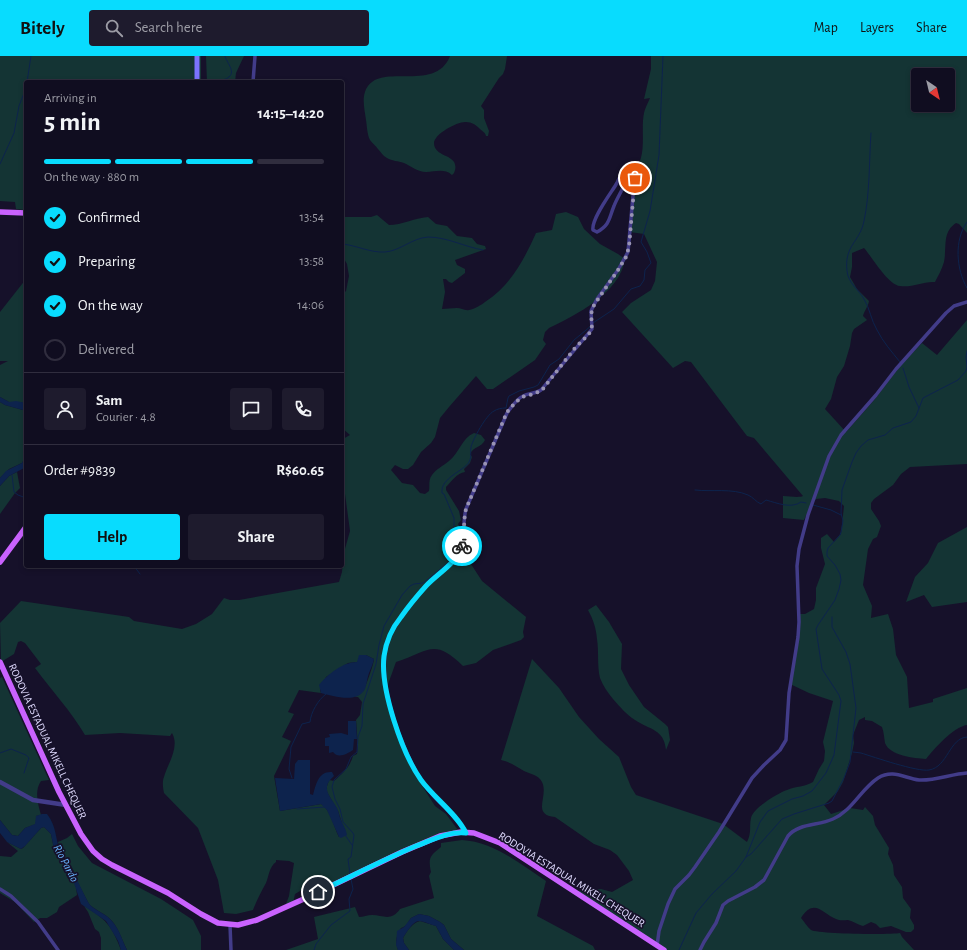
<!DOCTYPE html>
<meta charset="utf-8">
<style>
:root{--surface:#100d20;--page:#1e1b2d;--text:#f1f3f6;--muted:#9c9ca5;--line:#302d3e;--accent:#08dcfe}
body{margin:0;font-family:"Alegreya Sans",sans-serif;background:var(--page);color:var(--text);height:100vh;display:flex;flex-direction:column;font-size:15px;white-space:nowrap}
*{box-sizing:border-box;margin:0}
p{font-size:13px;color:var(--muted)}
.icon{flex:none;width:22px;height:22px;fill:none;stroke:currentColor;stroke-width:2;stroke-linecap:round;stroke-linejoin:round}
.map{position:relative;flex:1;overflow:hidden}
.drawer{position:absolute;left:24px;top:24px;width:320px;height:488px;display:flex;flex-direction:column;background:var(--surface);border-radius:4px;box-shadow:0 2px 6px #0003,0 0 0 1px var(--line)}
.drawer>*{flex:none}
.needle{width:26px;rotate:145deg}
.fabs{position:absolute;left:911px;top:12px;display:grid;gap:8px}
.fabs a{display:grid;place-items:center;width:44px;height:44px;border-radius:4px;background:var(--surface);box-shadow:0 2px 6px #0003,0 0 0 1px var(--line);font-size:20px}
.pin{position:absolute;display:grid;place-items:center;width:34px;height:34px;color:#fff;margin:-17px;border:2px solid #fff;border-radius:50%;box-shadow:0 1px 4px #0007}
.courier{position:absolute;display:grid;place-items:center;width:40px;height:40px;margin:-20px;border:3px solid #08dcfe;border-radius:50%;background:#fff;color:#222;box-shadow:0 1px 5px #0007}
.head em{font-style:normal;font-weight:700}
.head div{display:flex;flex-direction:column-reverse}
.head{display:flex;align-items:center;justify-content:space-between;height:68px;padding:0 20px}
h1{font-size:26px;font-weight:700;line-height:30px}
.bar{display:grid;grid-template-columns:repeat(4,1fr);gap:6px 4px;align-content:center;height:48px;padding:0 20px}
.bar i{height:5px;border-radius:3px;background:var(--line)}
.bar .selected{background:var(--accent)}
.bar p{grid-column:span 4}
.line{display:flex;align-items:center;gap:10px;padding:0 20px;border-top:1px solid var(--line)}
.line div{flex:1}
.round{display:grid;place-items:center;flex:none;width:42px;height:42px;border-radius:4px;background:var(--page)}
ol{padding:0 20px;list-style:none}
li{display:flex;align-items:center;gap:12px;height:44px}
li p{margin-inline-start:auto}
li .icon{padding:4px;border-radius:50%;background:var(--accent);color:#111;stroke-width:4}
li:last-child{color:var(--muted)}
li i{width:22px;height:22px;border:2px solid var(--line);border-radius:50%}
.primary-button{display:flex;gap:8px;margin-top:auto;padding:8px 20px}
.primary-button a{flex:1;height:46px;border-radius:4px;background:var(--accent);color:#111;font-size:16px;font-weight:700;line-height:46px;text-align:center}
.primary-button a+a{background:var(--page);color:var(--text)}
header{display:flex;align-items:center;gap:24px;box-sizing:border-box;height:56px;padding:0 20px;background:var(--accent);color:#111}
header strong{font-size:19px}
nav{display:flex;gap:22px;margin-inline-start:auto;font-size:14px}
.search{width:280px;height:36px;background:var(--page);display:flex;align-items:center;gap:10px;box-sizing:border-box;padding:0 14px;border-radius:4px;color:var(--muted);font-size:15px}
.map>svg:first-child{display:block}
.green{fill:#143434;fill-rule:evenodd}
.water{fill:#0d234d}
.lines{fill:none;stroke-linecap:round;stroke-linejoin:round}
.stream{stroke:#0d234d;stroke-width:1}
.minor{stroke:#423c89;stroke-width:3.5}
.tertiary{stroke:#423c89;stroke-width:4.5}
.secondary{stroke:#7b72fe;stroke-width:5}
.primary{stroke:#c962fe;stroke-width:5.5}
.done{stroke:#9994b4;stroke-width:4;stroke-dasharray:0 7.2}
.route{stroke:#08dcfe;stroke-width:5}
.labels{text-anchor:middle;stroke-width:3.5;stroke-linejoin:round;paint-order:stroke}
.street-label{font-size:11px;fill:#e0dbff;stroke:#16112a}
.water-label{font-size:12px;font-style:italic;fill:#69b4fe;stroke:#16112a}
</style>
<header>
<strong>Bitely</strong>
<div class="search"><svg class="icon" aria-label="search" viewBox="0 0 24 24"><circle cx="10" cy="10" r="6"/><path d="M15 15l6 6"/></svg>Search here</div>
<nav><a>Map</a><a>Layers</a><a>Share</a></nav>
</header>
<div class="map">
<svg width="967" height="894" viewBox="0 0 967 894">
<rect width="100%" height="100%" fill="#16112a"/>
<path class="green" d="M0,0h201v26h-175v128l-10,-1 -1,-7 -15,-1z
M206,0h38l-8,17 -1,9h-28z
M450,0h57l-2,13 -2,5 -4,4 -18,28 3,4v8l5,13 -1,5h-2c-1,-4 -3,-4 -6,-7 -4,-4 -8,-7 -14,-7 -8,-1 -32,12 -32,21 0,16 28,10 20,30l-2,2c-8,-7 -17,-3 -26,-3 -8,0 -15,-6 -22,-9 -6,-2 -12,-2 -17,-5 -4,-2 -6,-6 -9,-9 -2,-3 -6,-6 -8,-9 -3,-6 -3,-14 -4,-20 -1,-8 -4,-20 -1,-28 11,-33 70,3 85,-36z
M651,0h316v177l-8,-9 -3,-1c-14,9 -9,24 -12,39 -2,7 -6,14 -9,20 -12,-1 -23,6 -35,4 -12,-1 -28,-29 -36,-38l-12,5v14l-2,10 7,12 12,12c-1,6 -5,10 -6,15l4,4 -13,9 -2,4 -2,13 -6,20 -7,11 -6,22 -6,10 21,23 29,-33 25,-33 22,-23 15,12 30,-35v144l-57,3 -9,7 -8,11 -19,14 -3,4v6l8,12 2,5 -4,11 -4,2 -5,10 -5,36 9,21 -1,12 17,-4 5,15 3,26 11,22 2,31 24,-6v-3l34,-11v37c-14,2 -33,24 -41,34 -12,-1 -36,-3 -41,-16 -1,-5 -1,-11 -3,-16l-10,-6 -7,-1v-3l-6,3 -6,15 1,8 -2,10 -9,29 -5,9 -14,14 7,9 19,-6 13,2 2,-3 8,9 2,9 14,23 -1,6 5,11 1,10 8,12 1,11 8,11 -1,9 4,7v4l-3,3h-5l-15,-6 -11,2 -4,-4 -5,-2 -8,4c-5,-1 -10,-5 -15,-6 -4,0 -8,1 -12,-1 -13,-5 -22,-22 -35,-1 3,3 6,9 10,12 7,4 79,5 89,3l2,4 12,13h-250l-89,-59 26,-2 11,3 21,-12 -4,-9 -12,-16 -7,-5 -16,-6 -39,-27c-24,-2 -6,-21 -13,-35 -3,-7 -12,-8 -18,-11 -8,-5 -14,-9 -23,-11l31,-101 27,29 20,29 20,22 20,18 12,30 5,8 87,29 24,18c5,-10 2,-15 4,-24 2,-10 27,-25 36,-28 9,-4 18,-3 26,-8l6,-13 5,-8 1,-10 -2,-9 10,-41 -24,-8 -19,-9 8,-54v-16h7l9,-5 2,-9v-12l9,-24 -4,-16v-10l6,-4 7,8 7,-8 3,-28 -5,-5 -14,-3 -9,1 -4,4 -8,17 -21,-2v-22c7,0 15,2 20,0l-49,-58 -7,-2 -56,-74 -6,-1 -12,7 -51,-56 9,-9 20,-13 4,-9 2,-19 -13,-28 -14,-2 4,-56 -3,-3c18,-13 9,-41 13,-60 1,-5 4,-10 6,-15l-6,1 7,-30zM918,19h30v30h-30z
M566,156l12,5 6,12 16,15 18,10 7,5c-5,34 -49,56 -76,69l-4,4 -2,8 3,4 -11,16 -42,29h-6l-11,-13 -27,31 -9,11 -5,19 -4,6 -10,9 -8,13 -5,4h-5l-8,-4 -4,5 11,13 11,2 7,8 5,1 4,-3c1,-5 -1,-11 3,-16 4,-6 11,-9 17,-14 10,-8 13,-23 25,-28l7,2 4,5c-3,7 -12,7 -15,14l2,3 -2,6 -6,6 1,3c-8,1 -14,10 -19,15v3l13,21 2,9 -3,4 3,6 3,12 3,-1c1,4 0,6 0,9 0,5 3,6 2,11l13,20 44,36 -3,15 1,5 -3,3 -28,10 -17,13 -13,3c-30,-29 -34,-14 -67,-4l-9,25 13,55 12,28 23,36 11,8 12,16 -1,4 -9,1 -122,53c-14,-4 -19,-1 -31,6l-2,9 -7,1 3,-8 5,-33 -5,-2 -13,-1v2c-7,5 -7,14 -10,21 -5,9 -9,17 -13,27l-17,4 -12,-1 -6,-33 -20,-52 -34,-35c-1,-5 -2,-11 0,-16 4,-14 16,-30 8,-44l-2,3 -50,-3 -35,2c-14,-24 -33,-44 -50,-67l6,-4 -16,-21 -4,-2 -3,1 -4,12 -13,8 -1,-39 21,-22 108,16 5,4 48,8 14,-5 16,-10 12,-16 6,2h9l100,-18 3,-10 1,-16 7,-25 -7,-52v-40l7,-4 -8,-7v-133l4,-4 3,-15 -2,-12 -5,-9v-38h29l6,-2 12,10c13,0 25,-7 39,-8l8,7 11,2 10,10 15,2 5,6 8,2 1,3 -31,11 2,5 8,4v4l-13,10 -3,-1 -3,-3h-3l2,13 -3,17c5,0 10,-1 15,-1 4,0 8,3 12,2 6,-1 12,-5 16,-8 25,-16 39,-42 51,-69l16,-3 4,-16zM366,599l8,4c0,4 -9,31 -12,33 -2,2 -5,4 -8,5h4l4,5 -2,13 -4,5 2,27 -1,7 -4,2c-3,11 -10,17 -19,25l-5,-1 -3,9 2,5 10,17 4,12 -3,14c-5,-10 -9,-28 -18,-33l-41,7 -6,-35 17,-35 -9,-4 12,-23 -6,-2 11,-22 22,3 -1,-3 6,-13 22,-14 9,-1z
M26,223v124l-17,-1 -9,-5v-32l8,-4h-8v-49z
M0,346l5,3 18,5 3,7v39l-4,7 -13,6 -9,9z
M17,416l3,16 -5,5 -15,21v-28l9,-10z
M967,471v75l-35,5 -8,-12 -18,7 9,-25 13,-14 10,-20z
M596,549l13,17 13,22 -1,25 8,16 15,22 21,17 3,3 2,13 -4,10c-2,-21 -16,-20 -31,-30 -8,-5 -15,-13 -22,-21 -5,-6 -10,-13 -13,-21 -3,-13 -1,-26 -3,-39 -1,-11 -4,-20 -9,-29z
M2,621l47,103 -8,1c-7,10 -3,23 0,34l-5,1v8l-11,4 -7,8 -6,-1 -12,-15v-142z
M44,771l7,7 3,15 19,31 3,7 1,8 -18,12 -2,5 -10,6h-7l-6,4 -19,-20 -15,-9v-37l11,1 7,-6 -11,-9 14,7 2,-1 18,-20z
M72,778l6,12 14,17 69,36 32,21 8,16v14h-74c-5,-10 -9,-24 -17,-31 -6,-6 -17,-10 -21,-15l-29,-55 -2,-7 9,-4z
M462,784c32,2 57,23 84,41l-9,35 56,30 2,4h-131l-13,-11 -7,-14 -4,-3 -11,-6 -10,-2 -8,4c-3,4 -5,9 -10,10 -5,8 -6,13 -3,22h-112l32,-11 -4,-22 41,-10 4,10c4,0 9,-2 13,-2 11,0 19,7 28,-6l34,-11 -5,-22 2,-4c-3,-15 -1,-16 10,-25v-4z
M84,850c22,13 28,20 37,44h-20v-12l-2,-6 -4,-3 -7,-17z
M420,865l16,5 7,13 11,11h-45l-5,-7 -1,-5c4,-7 9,-15 17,-17z"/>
<path class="water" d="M0,341l9,5 7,-1 10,2v14l-3,-7 -18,-5 -5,-3z
M26,400v11l-17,9 -9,10v-8l6,-7 16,-8z
M359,599h7l8,4c-1,5 -3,9 -5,14 -2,5 -2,11 -4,16 -8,15 -32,7 -44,4l-2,-8c9,-11 24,-23 38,-23z
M348,665h8l1,18h-3l-1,11c-6,4 -15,9 -20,2l-4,1v-7h-4v-8l5,-1 -1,-3 12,-1 7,2z
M298,704h12v34l3,1c3,-10 5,-24 19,-23l2,4c-14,12 -4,20 3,32 2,4 2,8 4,12 2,5 5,9 6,15l-6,3 -2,-1 -12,-27 -6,-6 -41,7 -5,-33 19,1 1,-15z
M42,758h5c10,13 8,24 13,37 5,10 12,19 17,29 4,7 7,15 11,22 4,8 16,10 23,18 8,8 11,20 16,30h-6l-3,-9 -12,-20 -25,-17 -8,-24 -19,-31 -3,-15 -7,-7 -3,1 -16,18 -4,3 -14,-7 -7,-9v-13l12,15 6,1 7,-8 10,-4 1,-8z
M419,858l10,2 11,6 4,3 7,14 13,11h-10l-11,-11 -7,-13c-5,-1 -12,-5 -17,-5 -6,0 -13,12 -16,17l1,5 5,7h-11l-2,-5 1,-14 7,-4 7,-9z"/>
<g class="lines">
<path class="stream" d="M27,26l4,-26
M220,26c2,-3 6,-2 9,-5 7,-6 -3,-15 -4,-21
M871,77c-2,29 -1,60 -7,88 -4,21 -20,24 -17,50 1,12 12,19 17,28 6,10 7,21 13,31 6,12 15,22 23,32
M0,108l14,-31 5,-27 7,-18
M967,166c-13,18 -11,47 0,66
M342,188c14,1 28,9 43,8 15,-1 27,-14 43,-15 19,0 37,10 55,13
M593,267l21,-14 17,-20 9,-3 4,-6 1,-10 6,-7 -4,-11 -6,-10 9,-31 9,-56 4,-99
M903,312l6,19 10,21
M12,419l2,17 4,3 8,3
M695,434c17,2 37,-2 53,5 5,2 8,7 13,9l5,-4c11,3 25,9 35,2l5,1
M813,449l18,5 10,5
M134,510l6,8
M853,696l8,1c13,4 56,19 68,17 19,-3 20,-32 38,-33
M0,697l11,-4 15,6 3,3 -5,15
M292,722l-3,-9 2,-22 11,-23 8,-2c1,-10 8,-22 16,-28
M297,753l28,-2
M345,779l7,10
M746,801l5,-3 31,-35 12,-5 35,-11 3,-2 12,-23 6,-16 6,-54 -6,-44 -4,-12 -14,-25v-10
M350,818l-2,-15 3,-2 3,-22 -1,-2 -10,-11 -3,-13 -5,-10 -3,-12 2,-7 12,-11 5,-12 6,-5 1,-15 4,-11 1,-22 13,-40 3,-19 5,-19 18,-31 8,-9 4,-2 9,-1 4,-3 23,-19 4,-8v-35l-10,-24 -2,-1c-2,-15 22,-22 27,-31 3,-5 1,-10 2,-15 2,-8 15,-32 23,-36 3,-2 7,-3 12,-3l2,-10 1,-2 10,-5 15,-4 4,-2 12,-20 9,-6 15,-19 17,-14
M314,894l2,-6 15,-19 19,-14 -1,-12 4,-10 -2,-10
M679,894l17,-37 16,-19 24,-23 10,-14 14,-35 8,-11 24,-12 11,-3 9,-5 14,-18 8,-18 7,-54 -2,-6 -17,-26 -6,-40 2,-4 17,-25 4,-11 2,-9 -1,-6 -5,-9 -8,-9v-4l1,-4 12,-13 1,-3 2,-11 -2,-8 1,-23 10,-28 4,-9 5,-7 7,-6 17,-5 8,-7 18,-6 5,-6 7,-18 35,-18 8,-9 1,-4 -1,-10 1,-6"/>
<path class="minor" d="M253,26l2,-26
M631,113c-5,4 -4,8 -6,14 -3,8 -8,15 -11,23 -5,12 -4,19 -17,26l-4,-2c-2,-11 18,-37 24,-47 2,-4 3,-8 6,-11 2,-3 5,-3 8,-3z
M466,777c-8,-16 -23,-26 -34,-39 -8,-9 -15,-20 -20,-30 -17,-34 -38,-93 -22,-129 8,-17 22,-32 34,-47 11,-13 28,-21 36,-37 6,-13 2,-28 6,-42l41,-96c5,-6 9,-14 16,-17 6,-3 12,-2 18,-6l51,-61 -1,-18 6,-12 21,-29 10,-18 7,-79 -4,-4
M0,833l11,7 27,26 20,28
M230,869l1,25
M657,890l2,-15 9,-27 7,-15 14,-14 6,-8 24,-35 33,-54 12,-13 16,-15 6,-10 3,-47 9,-56 1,-15 -2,-56 2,-17 9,-34 21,-59 12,-21 35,-40 20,-26 50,-56 8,-7 13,-4
M700,894l4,-8 12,-19 7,-18 5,-4 27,-14 9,-7 24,-44c11,-13 30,-10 45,-17 19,-8 28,-30 45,-41 15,-9 26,0 41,2 16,1 32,-6 48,-7"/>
<path class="tertiary" d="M0,726l33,18 33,5"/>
<path class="secondary" d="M197,0v26"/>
<path class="primary" d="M0,156l26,1
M0,506l26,-35
M0,606l59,130 22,42 12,17 9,8 10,6 56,28 33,21 17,9 20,2 19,-5 49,-22 96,-46 38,-16 21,-4 13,1 26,10 164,107"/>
</g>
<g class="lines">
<path class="done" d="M462,490c3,-12 1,-24 4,-37l41,-97 8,-9 7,-6 12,-3 8,-4 33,-42 14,-14 3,-8 -1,-12 3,-9 24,-35 8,-13 3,-10 6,-69"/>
<path class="route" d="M318,836c32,-15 65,-32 98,-46 16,-6 33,-15 50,-13 -10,-20 -32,-35 -45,-53 -19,-27 -41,-91 -37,-124 2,-14 8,-28 17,-39 7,-10 16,-21 25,-31 12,-13 30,-22 36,-40"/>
</g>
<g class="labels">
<g class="street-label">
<text transform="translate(48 685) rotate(65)" y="4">RODOVIA ESTADUAL MIKELL CHEQUER</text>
<text transform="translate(572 823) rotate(32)" y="4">RODOVIA ESTADUAL MIKELL CHEQUER</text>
</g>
<g class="water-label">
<text transform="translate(66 807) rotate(62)" y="4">Rio Pardo</text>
</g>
</g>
</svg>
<div class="fabs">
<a><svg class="needle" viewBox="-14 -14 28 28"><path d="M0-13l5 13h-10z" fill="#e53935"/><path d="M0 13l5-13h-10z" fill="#9c9ca5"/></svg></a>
</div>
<div class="pin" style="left:635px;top:122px;background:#ea580c"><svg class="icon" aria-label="bag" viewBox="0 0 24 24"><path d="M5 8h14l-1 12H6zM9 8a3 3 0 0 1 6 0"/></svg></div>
<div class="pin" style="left:318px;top:836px;background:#1f2937"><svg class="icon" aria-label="home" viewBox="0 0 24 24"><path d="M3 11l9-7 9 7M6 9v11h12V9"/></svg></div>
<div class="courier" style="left:462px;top:490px"><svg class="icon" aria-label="bike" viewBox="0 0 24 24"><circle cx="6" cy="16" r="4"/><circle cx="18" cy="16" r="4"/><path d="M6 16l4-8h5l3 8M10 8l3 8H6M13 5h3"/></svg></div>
<section class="drawer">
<div class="head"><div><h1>5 min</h1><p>Arriving in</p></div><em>14:15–14:20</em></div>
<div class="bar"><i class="selected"></i><i class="selected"></i><i class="selected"></i><i></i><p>On the way · 880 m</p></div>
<ol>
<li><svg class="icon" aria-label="check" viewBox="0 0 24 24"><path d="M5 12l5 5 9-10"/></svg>Confirmed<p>13:54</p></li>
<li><svg class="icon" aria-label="check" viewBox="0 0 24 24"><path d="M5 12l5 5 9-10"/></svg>Preparing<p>13:58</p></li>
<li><svg class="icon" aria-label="check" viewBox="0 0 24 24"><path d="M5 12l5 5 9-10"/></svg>On the way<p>14:06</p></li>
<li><i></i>Delivered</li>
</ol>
<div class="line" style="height:72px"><a class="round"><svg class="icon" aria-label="person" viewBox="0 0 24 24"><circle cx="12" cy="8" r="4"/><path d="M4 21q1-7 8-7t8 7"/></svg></a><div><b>Sam</b><p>Courier · 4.8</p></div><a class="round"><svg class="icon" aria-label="chat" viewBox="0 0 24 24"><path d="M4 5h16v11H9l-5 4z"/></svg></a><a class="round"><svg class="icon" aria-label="phone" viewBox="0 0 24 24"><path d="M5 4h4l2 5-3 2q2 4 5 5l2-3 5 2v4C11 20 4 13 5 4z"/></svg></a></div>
<div class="line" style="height:52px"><div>Order #9839</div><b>R$60.65</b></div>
<div class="primary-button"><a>Help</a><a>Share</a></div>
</section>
</div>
